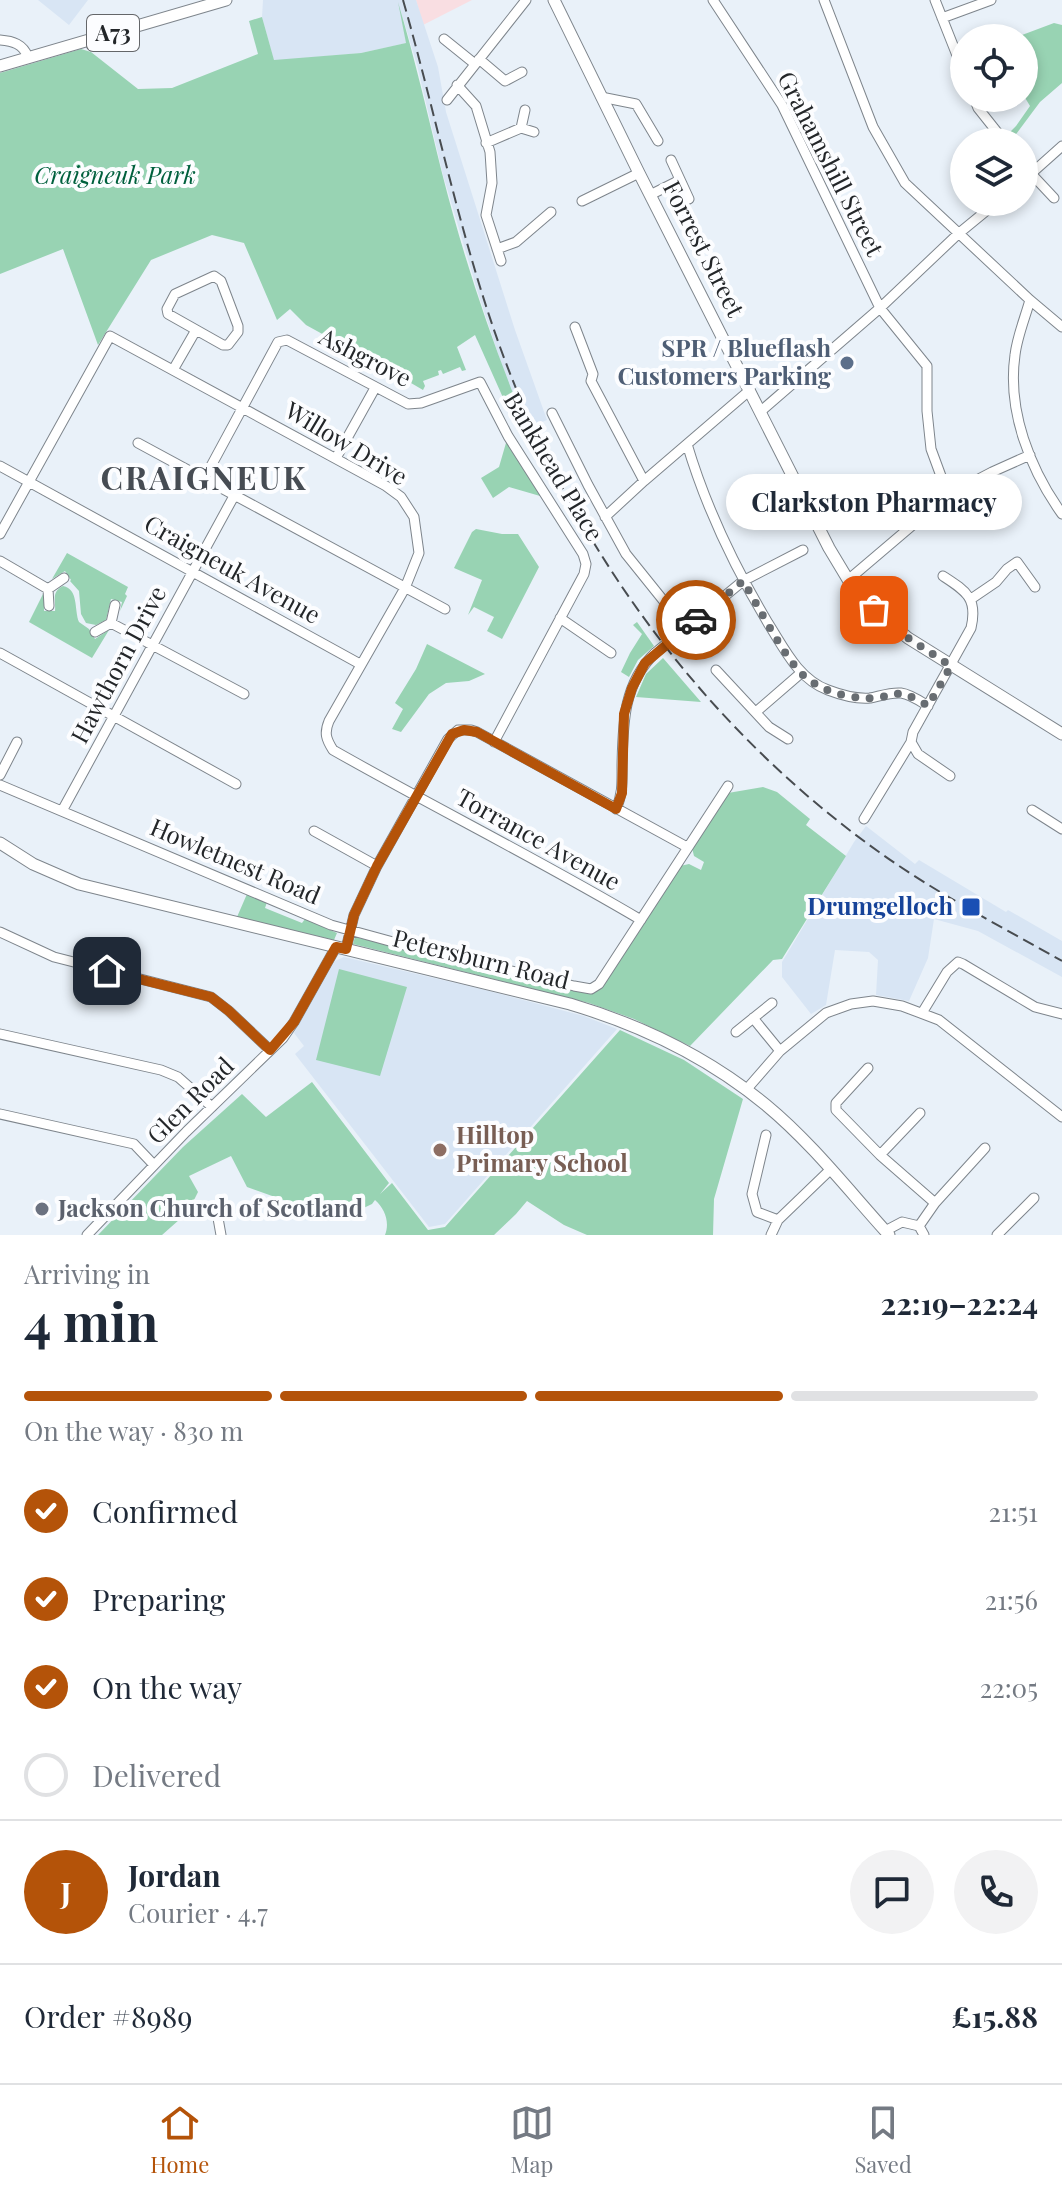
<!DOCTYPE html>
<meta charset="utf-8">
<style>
:root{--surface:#fff;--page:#f2f2f3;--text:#1f2937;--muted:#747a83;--line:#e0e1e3;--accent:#b45309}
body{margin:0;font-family:"Playfair Display",serif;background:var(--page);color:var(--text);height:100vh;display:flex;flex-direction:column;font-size:30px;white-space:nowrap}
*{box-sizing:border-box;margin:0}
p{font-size:26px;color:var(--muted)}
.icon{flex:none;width:44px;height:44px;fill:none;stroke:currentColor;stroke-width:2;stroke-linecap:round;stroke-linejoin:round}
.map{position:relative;height:1235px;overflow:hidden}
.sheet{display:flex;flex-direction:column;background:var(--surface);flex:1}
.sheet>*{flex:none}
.fabs{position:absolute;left:950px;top:24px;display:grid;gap:16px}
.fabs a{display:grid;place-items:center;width:88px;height:88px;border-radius:50%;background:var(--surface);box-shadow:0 4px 12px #0003;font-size:40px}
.pin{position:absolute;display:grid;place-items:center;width:68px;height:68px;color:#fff;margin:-34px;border-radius:16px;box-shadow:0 4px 12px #0006}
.courier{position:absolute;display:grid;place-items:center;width:80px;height:80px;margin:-40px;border:6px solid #b45309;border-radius:50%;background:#fff;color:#222;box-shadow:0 2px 10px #0007}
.bubble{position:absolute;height:56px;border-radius:28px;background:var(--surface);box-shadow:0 4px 12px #0003;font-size:26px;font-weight:700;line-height:56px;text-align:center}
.headline em{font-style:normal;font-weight:700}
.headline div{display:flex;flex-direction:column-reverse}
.headline{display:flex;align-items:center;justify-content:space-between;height:136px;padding:0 24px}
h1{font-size:52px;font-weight:700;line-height:60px}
.bar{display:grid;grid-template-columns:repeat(4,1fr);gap:12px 8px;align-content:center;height:96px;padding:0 24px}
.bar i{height:10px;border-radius:6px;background:var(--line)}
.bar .active{background:var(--accent)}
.bar p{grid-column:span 4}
.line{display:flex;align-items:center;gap:20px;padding:0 24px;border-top:2px solid var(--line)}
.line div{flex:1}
.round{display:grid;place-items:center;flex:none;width:84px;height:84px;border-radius:42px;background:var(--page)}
ol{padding:0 24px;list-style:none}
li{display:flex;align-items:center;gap:24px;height:88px}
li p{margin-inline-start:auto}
li .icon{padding:8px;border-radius:50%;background:var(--accent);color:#fff;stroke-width:4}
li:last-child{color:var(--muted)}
li i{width:44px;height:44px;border:4px solid var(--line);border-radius:50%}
.menu{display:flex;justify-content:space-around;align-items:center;height:112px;border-top:2px solid var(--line);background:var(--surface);font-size:22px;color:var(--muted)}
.menu a{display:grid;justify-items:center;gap:4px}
.menu .active{color:var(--accent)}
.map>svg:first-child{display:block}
.commercial{fill:#f9dee2}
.built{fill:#d8e5f4}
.green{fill:#98d3b3}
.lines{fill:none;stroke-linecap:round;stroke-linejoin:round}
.minor-casing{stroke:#7e858c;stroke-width:11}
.major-casing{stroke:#7e858c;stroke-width:13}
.minor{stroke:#fff;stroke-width:9}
.major{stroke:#fff;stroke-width:11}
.rail{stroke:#484c50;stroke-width:2;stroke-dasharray:12 6;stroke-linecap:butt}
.minor-bridge-casing{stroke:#7e858c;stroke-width:11;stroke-linecap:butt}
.minor-bridge{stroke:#fff;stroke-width:9}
.done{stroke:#686d72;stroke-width:8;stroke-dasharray:0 14.4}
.route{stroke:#b45309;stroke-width:10}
.service-dot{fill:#5c6f8a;stroke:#fcfdff;stroke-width:3}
.transit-dot{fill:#1a4fb4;stroke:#fcfdff;stroke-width:3}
.education-dot{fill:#8d6e63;stroke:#fcfdff;stroke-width:3}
.worship-dot{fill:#6b7280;stroke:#fcfdff;stroke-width:3}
.labels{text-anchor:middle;stroke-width:8;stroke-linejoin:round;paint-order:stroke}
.shield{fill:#fcfdff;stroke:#646669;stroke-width:2}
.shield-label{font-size:22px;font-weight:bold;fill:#232629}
.street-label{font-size:24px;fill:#232629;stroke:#fcfdff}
.park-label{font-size:24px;font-style:italic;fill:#00603d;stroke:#fcfdff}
.service-label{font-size:24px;font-weight:bold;fill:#4e5e75;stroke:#fcfdff;text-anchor:end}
.transit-label{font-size:24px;font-weight:bold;fill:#164399;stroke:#fcfdff;text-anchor:end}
.education-label{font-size:24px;font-weight:bold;fill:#785e54;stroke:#fcfdff;text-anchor:start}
.worship-label{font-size:24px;font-weight:bold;fill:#5b616d;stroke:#fcfdff;text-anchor:start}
.district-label{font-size:32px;font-weight:bold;letter-spacing:2px;fill:#464c53;stroke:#fcfdff}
</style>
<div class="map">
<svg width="1062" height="1235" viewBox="0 0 1062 1235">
<rect width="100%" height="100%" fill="#e9f1f9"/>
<path class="commercial" d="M416,0h56l-49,25z"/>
<path class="built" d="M38,0h50l-19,25z
M263,0h153l22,67 8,45 69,218 32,90 -20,8 -21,-50 -28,-85 -35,-118 -26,-110 -15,-50 5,28 -46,10 -87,8 -12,-44z
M866,826l49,38 4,-4 87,52 2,-2 54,31v36l-84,-46 -44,-12 -6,39 -19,43 -33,-6 2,-35 -9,-8 -34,-2 -9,55 -15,9 -29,-37v-15l72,-120z
M344,957l137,32 103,27 33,13 -172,195 -16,3 -134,-173 9,-8 -10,-13 41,-72z"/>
<path class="green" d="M398,2c17,57 30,114 44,171 22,87 51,173 85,255l-9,3 -43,-96 -18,12 9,23 -4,1 -2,-4 -17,7 -2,-4 -3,1 1,4 -16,6 2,5 -2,4 -24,-14 -3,4 -5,-3 2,-4 -18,-10 -4,8 -3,-1 4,-9 -40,-21 -2,2 -3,-2 4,-9 -2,-1 -3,6 -20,-11 -16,-16 -13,11 -33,-77 -32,-8 -61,25 -53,85 -35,-96 -63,25v-201l81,-24 10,3 47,37 34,-1 86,-34 -9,-33 13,-4 12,43 87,-7 45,-10z
M1054,23l8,2v58l-22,19 -29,39 -5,-5 10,-10 14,-20 -6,-10v-58h-10z
M508,436l39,62 -38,-11 -16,11 -12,-20 18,-11z
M476,529l26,5h16l21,33 -37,72 -15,-8 7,-14 -20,-10 -6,8 14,-35 -28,-12 18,-36z
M67,553l61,34 -3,7 2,2 -7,15 2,-9 -11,-3 -5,21 -10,5 -10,-2 -5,-9 -2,-23 -9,-10 1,-1 -6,-9 -13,8z
M63,586c16,3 11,24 16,36l10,7 6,10 14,-9 -17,28 -63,-36 15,-30v19h11c1,-11 -4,-19 8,-25z
M637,622l17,24 -16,14 -9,17 -8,-5 9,-19 12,-19 -9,-9z
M427,644l58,30 -16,7 -23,2 -17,11 -28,38 -9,-3 11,-20 -8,-6 21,-34z
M663,658l38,44 -65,-5 10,-23z
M763,787l14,5 33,27 -4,6 40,31 -64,103 -9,1 -83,86 -56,-27 -45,-16 -236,-59 2,-7 223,54c12,1 18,2 27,-8l75,-117 9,-2 12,6 3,-8 -10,-6 -2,-8 36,-55z
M247,894l20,8 -2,6 37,15 3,-4 32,14 -3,7 -97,-23z
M339,969l68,18 -27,89 -64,-16z
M620,1030l64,30 59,39 -29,100 -1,36h-126l-23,-10 -37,-24 -11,13 -22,21h-109c5,-13 0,-26 -10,-35l-3,4 -19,9 -8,-13 -22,9 -3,-6 -17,4 -56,-20 -16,-31 -42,20 9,16 -10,20 -26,23h-64l85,-88 59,-53 24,23 46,-35 77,101 -9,11 12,-11 36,47 17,-3z"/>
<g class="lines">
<defs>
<path id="minor" d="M713,0l69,105 98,203 47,58v45l4,38 17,46
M824,0l49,127 32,56 125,117 32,27
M935,0l29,73
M942,18l49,-18
M444,39l31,25
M0,40c13,1 23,4 28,17
M479,59l26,22 17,-9
M457,85l19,21 14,46 2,31 -6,32 15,46
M601,97l35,7 22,37
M974,98l4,10 27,34
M447,100l79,-100
M521,128l4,-18
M486,143l35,-15 13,4
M671,160l18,39
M1024,166l30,32
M1024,180l38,-34
M650,195l30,-15
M582,201l57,-28
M497,249l19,-7 35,-30
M214,276l7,5 17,45v6l-10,13h-5l-55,-31 -1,-5 8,-15z
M1030,300c-5,18 -13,37 -15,55 -8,56 15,114 47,159
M575,327l18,47 -2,7 53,100
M173,370l23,-40
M761,411l119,-103 78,-74 39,-32
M552,413l36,72 38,69 45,56
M138,443l307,166
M687,444c19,64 47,122 81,179 16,25 30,56 60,67 13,5 29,9 42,8 10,-2 21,-6 31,-5 9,1 19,8 27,13
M336,458l39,-70
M0,466l360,198
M204,479l74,-137 9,-2 121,64 13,-1 59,-21 28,54 75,118 3,10 -2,10 -90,168
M605,517l39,-36 106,-91
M0,534l110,-198 276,150 15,11 13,20 5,36 -14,35 -76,133c-5,12 -3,18 4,29 102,58 207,110 308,170
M0,561l48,28 16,-11
M848,580l100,-85 44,-23 38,-17
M48,589l1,17
M971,599l25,-17 11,-13 10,-7 18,25
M560,618l51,35
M111,623l4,-18
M687,627l56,-46 60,-31
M95,632l16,-9 133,71
M0,653l236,131
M716,670l53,57 19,12
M756,712l45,-39
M911,742l7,12 32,22
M0,775l17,-33
M0,785l331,140 73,20 170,41 17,3 8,-5 129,-198
M616,809c7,-15 6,-28 6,-44 1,-41 1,-81 33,-112
M1032,810l30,19
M62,811l172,-315
M864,819l47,-77 2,-10 58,-104c7,-30 -5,-37 -28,-52
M314,831l63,35
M0,932l54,25 157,40 18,14 41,39
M346,949l8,-34 23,-49 71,-127 10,-9h13l6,2 210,115
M922,1013l25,-41 11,-10 5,2 72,43 27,7
M753,1018l27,33
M736,1032l36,-29
M0,1034l161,36 17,7 34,30
M868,1068l-32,35v7l44,45 55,48
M746,1090l34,-39 46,-38 25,-9 22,-3 29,5 37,14 123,97
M0,1114l134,30 20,21
M766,1135l-14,59 5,18 21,8
M880,1155l40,-42
M216,1207l5,28
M885,1231l17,-9 17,4
M87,1235l99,-103 97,-94 11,-16 42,-75
M771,1235l7,-15 53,-51
M924,1235l-5,-9 16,-23 50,-55
M997,1235l37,-37"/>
<path id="major" d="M554,0l85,173 190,375 27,45 18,17 34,28 154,96
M0,66l226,-66
M0,843l33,21 46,20 491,120c71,21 139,54 196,101 46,38 83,86 123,130"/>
</defs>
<use href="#minor" class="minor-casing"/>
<use href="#major" class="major-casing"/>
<use href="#minor" class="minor"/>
<use href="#major" class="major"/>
<path class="rail" d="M403,0c33,115 56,233 97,347 73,201 204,380 379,505 57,41 121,74 183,109"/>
<defs>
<path id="minor-bridge" d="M655,653l32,-26"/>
</defs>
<use href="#minor-bridge" class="minor-bridge-casing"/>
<use href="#minor-bridge" class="minor-bridge"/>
</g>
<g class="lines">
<path class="done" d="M696,620l47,-39c16,26 37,69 57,91 15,16 41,25 63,26 33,2 29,-15 65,8l23,-40 -43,-28 -34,-28"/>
<path class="route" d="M107,971l104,26 18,14 41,39 24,-28 42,-75 10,2 8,-34 23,-49 75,-132 12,-4 13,2 139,77 6,-16 2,-79 8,-26 13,-25 51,-43"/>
</g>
<circle class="service-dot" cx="847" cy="363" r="8"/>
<rect class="transit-dot" x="961" y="897" width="20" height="20" rx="4"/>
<circle class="education-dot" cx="440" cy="1150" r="8"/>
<circle class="worship-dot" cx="42" cy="1209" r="8"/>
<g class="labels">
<rect class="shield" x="87" y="15" width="52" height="36" rx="6"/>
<g class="shield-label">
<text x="113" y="41">A73</text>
</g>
<g class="street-label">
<text transform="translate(830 164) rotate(63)" y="8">Grahamshill Street</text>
<text transform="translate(703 249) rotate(63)" y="8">Forrest Street</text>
<text transform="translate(365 358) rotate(27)" y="8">Ashgrove</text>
<text transform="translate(346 444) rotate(31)" y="8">Willow Drive</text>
<text transform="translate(553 467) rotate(59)" y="8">Bankhead Place</text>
<text transform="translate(232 570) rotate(29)" y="8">Craigneuk Avenue</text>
<text transform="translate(119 665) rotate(-62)" y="8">Hawthorn Drive</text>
<text transform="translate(538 840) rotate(29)" y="8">Torrance Avenue</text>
<text transform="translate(235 862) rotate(23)" y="8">Howletnest Road</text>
<text transform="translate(481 960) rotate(14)" y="8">Petersburn Road</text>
<text transform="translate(191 1101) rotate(-45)" y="8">Glen Road</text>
</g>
<g class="park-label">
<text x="115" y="184">Craigneuk Park</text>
</g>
<g class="service-label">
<text x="831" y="357">SPR / Blueflash<tspan x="831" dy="28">Customers Parking</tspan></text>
</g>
<g class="transit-label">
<text x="953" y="915">Drumgelloch</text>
</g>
<g class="education-label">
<text x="456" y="1144">Hilltop<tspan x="456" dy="28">Primary School</tspan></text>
</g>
<g class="worship-label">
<text x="58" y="1217">Jackson Church of Scotland</text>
</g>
<g class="district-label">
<text x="204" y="490">CRAIGNEUK</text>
</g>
</g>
</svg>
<div class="fabs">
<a><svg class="icon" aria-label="locate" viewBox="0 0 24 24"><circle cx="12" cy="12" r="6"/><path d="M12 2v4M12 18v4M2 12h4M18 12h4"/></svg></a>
<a><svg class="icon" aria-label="layers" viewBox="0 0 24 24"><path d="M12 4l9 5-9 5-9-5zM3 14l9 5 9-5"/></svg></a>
</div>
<div class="pin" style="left:874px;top:610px;background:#ea580c"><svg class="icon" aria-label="bag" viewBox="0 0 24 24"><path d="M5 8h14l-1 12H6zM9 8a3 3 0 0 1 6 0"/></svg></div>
<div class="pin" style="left:107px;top:971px;background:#1f2937"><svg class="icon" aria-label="home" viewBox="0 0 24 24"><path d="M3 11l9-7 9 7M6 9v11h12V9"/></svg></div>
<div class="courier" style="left:696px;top:620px"><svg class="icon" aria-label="car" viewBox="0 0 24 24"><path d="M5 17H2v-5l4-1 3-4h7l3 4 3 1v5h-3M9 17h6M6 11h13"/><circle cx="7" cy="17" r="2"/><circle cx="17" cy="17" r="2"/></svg></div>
<div class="bubble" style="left:726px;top:474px;width:296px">Clarkston Pharmacy</div>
</div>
<section class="sheet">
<div class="headline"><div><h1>4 min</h1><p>Arriving in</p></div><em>22:19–22:24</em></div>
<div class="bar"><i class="active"></i><i class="active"></i><i class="active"></i><i></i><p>On the way · 830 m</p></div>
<ol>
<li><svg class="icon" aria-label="check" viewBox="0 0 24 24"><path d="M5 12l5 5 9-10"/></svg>Confirmed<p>21:51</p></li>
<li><svg class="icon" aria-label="check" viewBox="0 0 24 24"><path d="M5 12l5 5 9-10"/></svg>Preparing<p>21:56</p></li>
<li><svg class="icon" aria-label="check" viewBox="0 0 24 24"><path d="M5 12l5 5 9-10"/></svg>On the way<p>22:05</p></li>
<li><i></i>Delivered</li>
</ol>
<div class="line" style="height:144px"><b class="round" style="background:var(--accent);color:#fff">J</b><div><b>Jordan</b><p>Courier · 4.7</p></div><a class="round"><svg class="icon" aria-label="chat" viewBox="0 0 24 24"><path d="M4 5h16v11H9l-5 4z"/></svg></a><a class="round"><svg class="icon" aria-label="phone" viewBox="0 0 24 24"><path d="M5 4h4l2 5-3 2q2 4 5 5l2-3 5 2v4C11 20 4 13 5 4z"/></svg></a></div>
<div class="line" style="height:104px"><div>Order #8989</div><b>£15.88</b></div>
</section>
<nav class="menu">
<a class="active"><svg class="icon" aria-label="home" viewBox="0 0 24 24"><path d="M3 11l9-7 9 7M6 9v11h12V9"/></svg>Home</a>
<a><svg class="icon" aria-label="map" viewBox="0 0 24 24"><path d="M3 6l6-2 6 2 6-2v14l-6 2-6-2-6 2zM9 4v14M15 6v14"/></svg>Map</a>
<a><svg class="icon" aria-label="saved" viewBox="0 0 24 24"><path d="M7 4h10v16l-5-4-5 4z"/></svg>Saved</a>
</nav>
